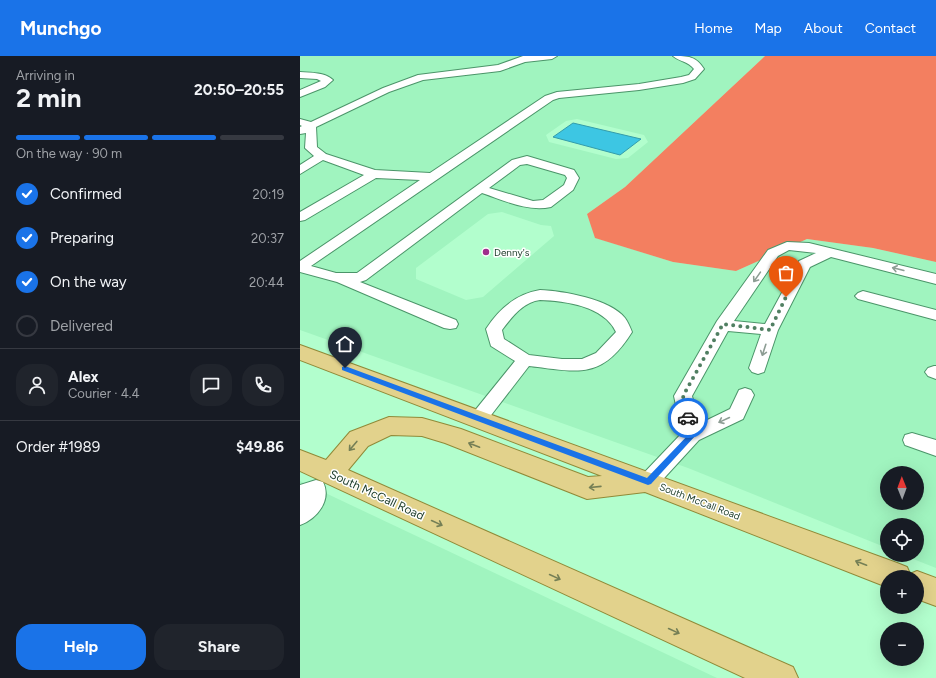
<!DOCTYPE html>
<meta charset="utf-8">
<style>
:root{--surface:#171b24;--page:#20242c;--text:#f1f3f6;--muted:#9ea1a6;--line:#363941;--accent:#1a73e8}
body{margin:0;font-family:Figtree,sans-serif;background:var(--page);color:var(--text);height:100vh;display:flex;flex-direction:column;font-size:15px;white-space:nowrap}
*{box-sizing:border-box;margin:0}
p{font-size:13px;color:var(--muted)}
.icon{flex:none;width:22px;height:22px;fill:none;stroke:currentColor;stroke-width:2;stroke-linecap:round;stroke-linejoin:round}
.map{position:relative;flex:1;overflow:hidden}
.sheet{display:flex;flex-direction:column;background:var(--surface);width:300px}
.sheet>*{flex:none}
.needle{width:26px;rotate:359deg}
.controls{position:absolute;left:580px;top:410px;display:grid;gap:8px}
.controls a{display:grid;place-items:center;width:44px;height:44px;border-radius:50%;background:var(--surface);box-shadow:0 4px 16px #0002;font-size:20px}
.pin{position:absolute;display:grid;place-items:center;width:34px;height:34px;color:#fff;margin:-41px -17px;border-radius:50% 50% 50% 0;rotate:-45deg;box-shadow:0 0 4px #0007}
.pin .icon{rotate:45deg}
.courier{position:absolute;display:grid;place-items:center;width:40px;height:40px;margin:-20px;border:3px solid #1a73e8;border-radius:50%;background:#fff;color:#222;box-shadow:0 1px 5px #0007}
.headline em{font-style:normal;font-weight:700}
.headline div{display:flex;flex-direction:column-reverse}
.headline{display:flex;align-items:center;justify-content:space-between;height:68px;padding:0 16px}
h1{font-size:26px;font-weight:700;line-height:30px}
.bar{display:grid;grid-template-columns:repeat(4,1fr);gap:6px 4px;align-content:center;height:48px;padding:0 16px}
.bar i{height:5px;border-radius:3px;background:var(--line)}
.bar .selected{background:var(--accent)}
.bar p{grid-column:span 4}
.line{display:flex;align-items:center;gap:10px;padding:0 16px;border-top:1px solid var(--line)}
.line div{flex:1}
.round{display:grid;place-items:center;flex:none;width:42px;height:42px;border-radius:16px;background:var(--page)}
ol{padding:0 16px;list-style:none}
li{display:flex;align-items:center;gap:12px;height:44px}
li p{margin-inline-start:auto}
li .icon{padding:4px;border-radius:50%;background:var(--accent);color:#fff;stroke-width:4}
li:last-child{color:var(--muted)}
li i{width:22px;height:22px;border:2px solid var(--line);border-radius:50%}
.button{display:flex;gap:8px;margin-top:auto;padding:8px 16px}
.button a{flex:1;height:46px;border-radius:16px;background:var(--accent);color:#fff;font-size:16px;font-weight:700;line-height:46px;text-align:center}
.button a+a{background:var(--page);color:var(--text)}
header{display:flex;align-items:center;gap:24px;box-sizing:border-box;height:56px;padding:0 20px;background:var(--accent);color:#fff}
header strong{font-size:19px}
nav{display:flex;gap:22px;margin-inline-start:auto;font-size:14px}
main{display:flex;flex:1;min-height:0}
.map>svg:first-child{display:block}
.built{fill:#a0f4bf;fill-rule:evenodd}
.forest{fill:#f37f60}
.water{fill:#3dc6e3;stroke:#339cab}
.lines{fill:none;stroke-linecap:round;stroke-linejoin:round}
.lane-casing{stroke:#4b9569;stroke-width:2}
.primary-casing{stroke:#908a38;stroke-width:2}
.lane{fill:#fff;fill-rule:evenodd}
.primary{fill:#e2d28c;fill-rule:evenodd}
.oneway{stroke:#8d9d94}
.oneway2{stroke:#757f55}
.route{fill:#1a73e8}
.done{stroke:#507f62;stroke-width:4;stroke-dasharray:0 7.2}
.poi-dot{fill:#9f2e8c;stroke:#fff;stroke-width:1.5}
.labels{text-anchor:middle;stroke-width:3;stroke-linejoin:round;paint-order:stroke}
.poi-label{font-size:10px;fill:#1b3b28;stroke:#fff;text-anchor:start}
.street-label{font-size:10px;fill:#1b3b28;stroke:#fff}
.near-street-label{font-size:12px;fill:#1b3b28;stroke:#fff}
</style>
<header>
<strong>Munchgo</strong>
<nav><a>Home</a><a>Map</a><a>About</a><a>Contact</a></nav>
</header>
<main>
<section class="sheet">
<div class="headline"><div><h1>2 min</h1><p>Arriving in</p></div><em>20:50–20:55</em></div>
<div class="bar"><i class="selected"></i><i class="selected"></i><i class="selected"></i><i></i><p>On the way · 90 m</p></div>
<ol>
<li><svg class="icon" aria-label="check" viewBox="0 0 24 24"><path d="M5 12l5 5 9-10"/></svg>Confirmed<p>20:19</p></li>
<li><svg class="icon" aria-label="check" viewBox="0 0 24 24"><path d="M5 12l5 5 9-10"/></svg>Preparing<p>20:37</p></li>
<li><svg class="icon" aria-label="check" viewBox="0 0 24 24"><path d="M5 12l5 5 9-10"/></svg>On the way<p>20:44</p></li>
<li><i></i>Delivered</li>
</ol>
<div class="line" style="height:72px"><a class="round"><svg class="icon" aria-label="person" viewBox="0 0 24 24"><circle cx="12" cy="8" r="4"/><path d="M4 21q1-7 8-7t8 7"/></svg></a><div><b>Alex</b><p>Courier · 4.4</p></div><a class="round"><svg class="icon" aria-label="chat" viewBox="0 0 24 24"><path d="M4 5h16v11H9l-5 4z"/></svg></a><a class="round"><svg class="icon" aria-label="phone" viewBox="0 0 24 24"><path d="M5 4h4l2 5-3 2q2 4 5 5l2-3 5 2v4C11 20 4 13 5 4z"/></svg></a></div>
<div class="line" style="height:52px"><div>Order #1989</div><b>$49.86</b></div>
<div class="button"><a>Help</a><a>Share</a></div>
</section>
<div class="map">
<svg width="636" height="622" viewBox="0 0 636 622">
<rect width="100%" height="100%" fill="#b2fecd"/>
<path class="built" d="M0,0h465l-140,131 -38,27 9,24 77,24 63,9 71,-32 66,9 63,14v306l-33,-13h14v-30h-30v23l-199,-80 -388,-138zM277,63l67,16 4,7 -20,16 -12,1 -67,-17 -3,-7 20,-14zM202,156l39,13 10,1 3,10 -71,61 -17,3 -50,-21v-11l72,-54zM587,417h30v30h-30z
M0,425l400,189 17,8h-417z"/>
<path class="forest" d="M465,0h171v206l-63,-14 -66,-9 -71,32 -63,-9 -78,-24 -8,-24 38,-27z"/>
<path class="water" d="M273,67l68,16 -21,16 -67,-18z"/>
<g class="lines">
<defs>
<path id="lane" d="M223,0h34l-5,3 -27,3 -25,9 -77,9 -34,12 -73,35 1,20 9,7 49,16 55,3 115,-77 12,-4 82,-8 42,-7 8,-2 5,-6c-6,-8 -14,-7 -21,-13 15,0 23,0 31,13l-9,10 -12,4 -44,7 -80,8 -6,2 -242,166 25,7h21l155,-113 15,-4 47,14 5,8 -6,12 -22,17c-24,5 -48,-7 -69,-14l-116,87 -6,2 96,38 2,4 -2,4 -6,1 -6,-1 -107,-46 -37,-10v-11l120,-81 -44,-2 -71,42 -5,1v-9l64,-37 -41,-15 -23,14v-9l14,-9 -9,-8 1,-15 -6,1v-7l2,-1 -2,-1v-6l11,3 72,-34 35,-13 80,-10zM227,108l38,11 2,3 -3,7 -21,15 -10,1 -44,-13 31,-23z
M0,16c11,1 25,0 33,8l-8,7 -25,10v-7l21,-9 -4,-2 -17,-1z
M487,186l22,1 127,31v10l-105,-27 -21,10 -32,63 -14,42 -6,2 -6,-2 -3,-4 12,-34 -33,-3 -36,65 7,28 31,-15 9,-19 6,-2 6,2 3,5 -11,24 -44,21 -44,48 -7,2 -7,-2 -3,-6 3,-6 41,-43 -8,-37 43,-75 51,-71zM489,194l27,3 -17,8 -34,63 -31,-3 44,-65z
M240,234c23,1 70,9 85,28 3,4 5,9 7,14 -30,48 -53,40 -103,34l-44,57 -6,2 -6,-2 -3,-5 3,-5 42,-52 -24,-15 -5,-17c13,-20 30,-35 54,-39zM240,244c26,1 64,6 76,32l-20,21 -14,6h-20l-33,-4 -25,-16 -2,-9c10,-13 21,-28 38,-30z
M563,235l73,19v10l-78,-21 -3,-3 3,-3z
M634,310h2v13l-8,-3 -3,-4 3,-4z
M612,377l24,7v16l-31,-11 -2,-5 2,-5z
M16,424l7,2c9,18 -6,37 -23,43v-40z"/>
<path id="primary" d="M0,289l597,218 10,4 3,7 7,-3 19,7v28l-19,-7v-22h-30v10l-242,-95 -58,7 -142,-56 -23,-7 -31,-1 -23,11 -20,24 445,197 5,11h-53l-445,-207v-21l26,10 24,-28 39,-15 33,1 39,11 127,48 14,-1 -302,-116z"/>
</defs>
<use href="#lane" class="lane-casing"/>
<use href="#primary" class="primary-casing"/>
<use href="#lane" class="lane"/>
<use href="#primary" class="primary"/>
</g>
<defs><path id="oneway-shaft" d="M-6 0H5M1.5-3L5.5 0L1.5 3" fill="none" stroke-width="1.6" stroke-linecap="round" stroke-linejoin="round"/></defs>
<g class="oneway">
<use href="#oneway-shaft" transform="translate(598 213) rotate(-166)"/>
<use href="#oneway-shaft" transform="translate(457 221) rotate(125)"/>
<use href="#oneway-shaft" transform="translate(464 294) rotate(108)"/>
<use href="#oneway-shaft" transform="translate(424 364) rotate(155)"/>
</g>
<g class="oneway2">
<use href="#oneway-shaft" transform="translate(174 389) rotate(-159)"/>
<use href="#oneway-shaft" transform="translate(53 390) rotate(130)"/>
<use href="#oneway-shaft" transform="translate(295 431) rotate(174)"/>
<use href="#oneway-shaft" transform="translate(137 467) rotate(25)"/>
<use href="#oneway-shaft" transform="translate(561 507) rotate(-159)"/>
<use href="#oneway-shaft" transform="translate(255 521) rotate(25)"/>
<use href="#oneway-shaft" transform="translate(374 575) rotate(25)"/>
</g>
<path class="route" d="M45,310l302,112 42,-44 -4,-16 1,-2h2l4,2 4,17 -45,49 -3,1 -306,-115v-3z"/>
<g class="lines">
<path class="done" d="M388,362l-5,-22 40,-72 47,6 16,-33"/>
</g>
<circle class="poi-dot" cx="186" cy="196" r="4"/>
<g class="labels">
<g class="poi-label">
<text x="194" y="200">Denny's</text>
</g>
<g class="street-label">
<text transform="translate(400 445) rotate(21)" y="4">South McCall Road</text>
</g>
<g class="near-street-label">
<text transform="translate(77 439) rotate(25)" y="4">South McCall Road</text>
</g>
</g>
</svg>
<div class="controls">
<a><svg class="needle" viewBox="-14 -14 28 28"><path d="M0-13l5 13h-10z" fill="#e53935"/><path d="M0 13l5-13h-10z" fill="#9ea1a6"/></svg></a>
<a><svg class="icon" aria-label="locate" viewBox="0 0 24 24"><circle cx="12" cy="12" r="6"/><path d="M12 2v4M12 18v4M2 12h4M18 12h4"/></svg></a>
<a>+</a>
<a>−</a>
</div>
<div class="pin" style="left:486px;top:241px;background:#ea580c"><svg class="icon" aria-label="bag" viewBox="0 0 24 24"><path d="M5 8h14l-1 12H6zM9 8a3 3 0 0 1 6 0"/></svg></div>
<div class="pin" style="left:45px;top:312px;background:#1f2937"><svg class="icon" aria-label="home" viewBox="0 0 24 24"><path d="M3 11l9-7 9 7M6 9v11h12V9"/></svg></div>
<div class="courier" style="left:388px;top:362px"><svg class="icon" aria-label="car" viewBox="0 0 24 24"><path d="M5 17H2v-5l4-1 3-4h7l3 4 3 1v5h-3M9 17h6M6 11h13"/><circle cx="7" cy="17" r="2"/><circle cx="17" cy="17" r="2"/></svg></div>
</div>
</main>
